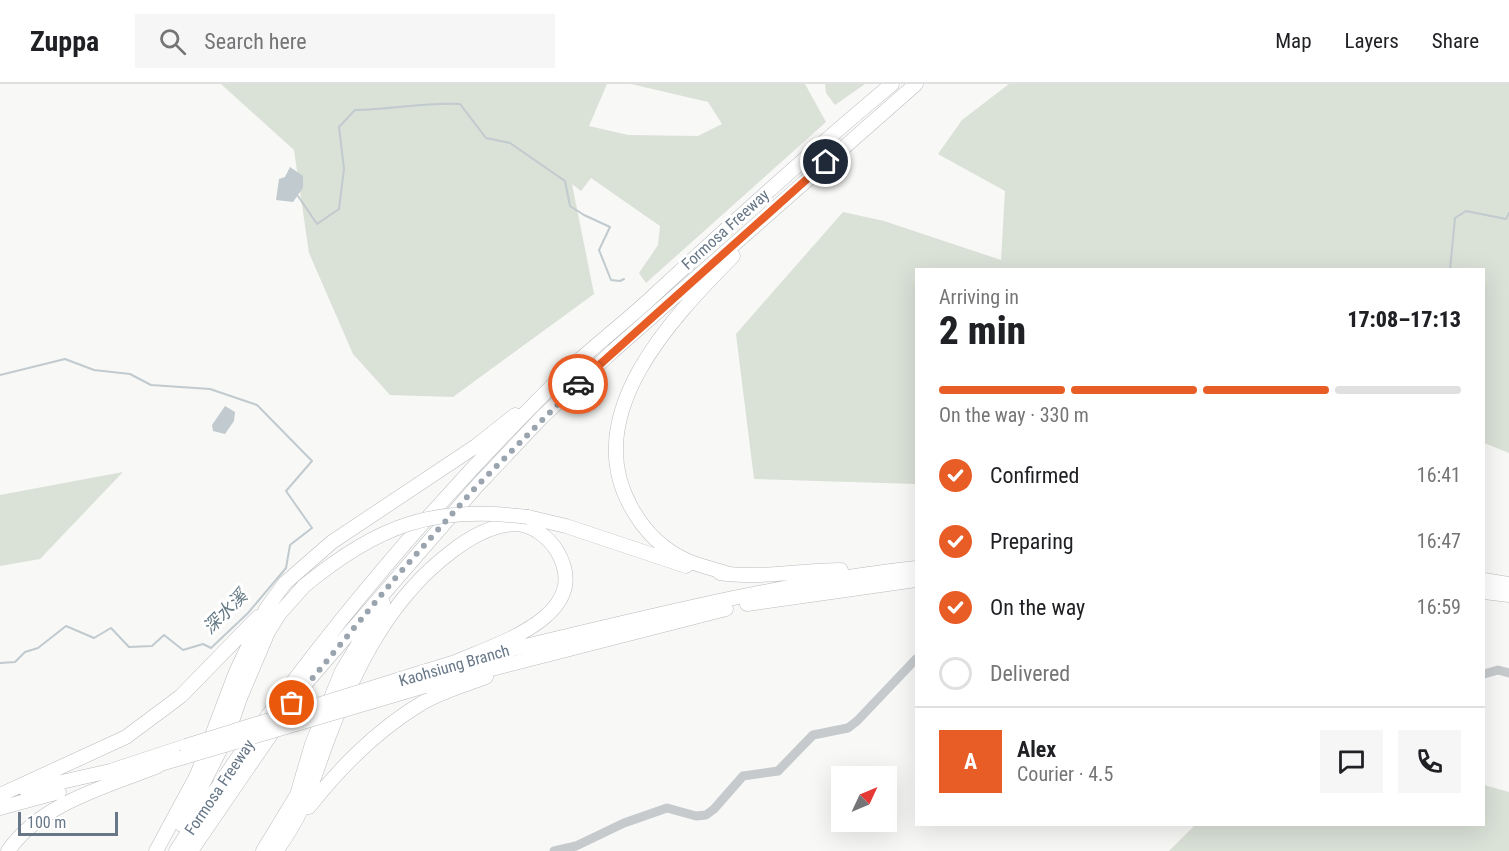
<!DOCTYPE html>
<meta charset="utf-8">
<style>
:root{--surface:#fff;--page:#f6f6f6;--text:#202124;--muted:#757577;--line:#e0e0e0;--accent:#e85d26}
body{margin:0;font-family:"Roboto Condensed","Noto Sans TC",sans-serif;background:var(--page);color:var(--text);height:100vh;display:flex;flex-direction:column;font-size:22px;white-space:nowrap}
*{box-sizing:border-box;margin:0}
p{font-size:20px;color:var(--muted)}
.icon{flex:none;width:33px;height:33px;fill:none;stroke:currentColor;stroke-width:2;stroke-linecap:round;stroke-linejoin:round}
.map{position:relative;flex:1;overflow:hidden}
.panel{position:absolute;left:915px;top:184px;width:570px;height:558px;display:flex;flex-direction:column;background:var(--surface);border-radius:0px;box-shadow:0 6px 24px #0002}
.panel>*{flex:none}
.needle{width:39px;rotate:46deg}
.tools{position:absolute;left:831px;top:682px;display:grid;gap:12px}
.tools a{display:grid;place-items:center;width:66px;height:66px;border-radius:0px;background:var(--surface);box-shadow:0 6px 24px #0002;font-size:30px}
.scale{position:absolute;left:18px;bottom:15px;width:100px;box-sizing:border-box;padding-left:6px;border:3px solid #677788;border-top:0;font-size:16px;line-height:21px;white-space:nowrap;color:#677788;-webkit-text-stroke:4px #fff;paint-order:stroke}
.pin{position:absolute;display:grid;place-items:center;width:51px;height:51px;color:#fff;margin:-26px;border:3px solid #fff;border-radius:50%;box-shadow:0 2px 6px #0007}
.courier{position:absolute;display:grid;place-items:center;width:60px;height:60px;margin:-30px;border:4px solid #e85d26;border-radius:50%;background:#fff;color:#222;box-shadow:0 2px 8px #0007}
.head em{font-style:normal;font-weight:800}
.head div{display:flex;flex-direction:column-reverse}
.head{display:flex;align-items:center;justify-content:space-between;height:102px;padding:0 24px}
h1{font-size:39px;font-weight:800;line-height:45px}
.bar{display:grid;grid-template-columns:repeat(4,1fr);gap:9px 6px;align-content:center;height:72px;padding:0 24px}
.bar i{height:8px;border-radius:4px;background:var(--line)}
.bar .selected{background:var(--accent)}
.bar p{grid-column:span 4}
.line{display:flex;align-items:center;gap:15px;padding:0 24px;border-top:2px solid var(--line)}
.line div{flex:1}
.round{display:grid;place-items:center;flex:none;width:63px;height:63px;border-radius:0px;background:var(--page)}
ol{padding:0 24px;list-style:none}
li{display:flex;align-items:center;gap:18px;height:66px}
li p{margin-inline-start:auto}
li .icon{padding:6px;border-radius:50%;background:var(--accent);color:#fff;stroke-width:4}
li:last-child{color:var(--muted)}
li i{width:33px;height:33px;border:3px solid var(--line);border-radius:50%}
header{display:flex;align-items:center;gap:36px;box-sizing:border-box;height:84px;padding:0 30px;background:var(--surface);border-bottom:2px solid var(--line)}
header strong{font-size:28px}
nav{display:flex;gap:33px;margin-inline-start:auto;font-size:21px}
.search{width:420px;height:54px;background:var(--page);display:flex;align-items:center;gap:15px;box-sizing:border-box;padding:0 21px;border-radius:0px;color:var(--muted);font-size:22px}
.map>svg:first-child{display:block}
.green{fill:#dae1d7}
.water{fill:#c1cacf}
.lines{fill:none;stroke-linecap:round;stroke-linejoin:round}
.stream{stroke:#c1cacf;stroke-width:2}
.motorway-casing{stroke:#b9bcbf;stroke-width:15}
.tertiary{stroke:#c6cacd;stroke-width:9}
.motorway{stroke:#fff;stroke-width:14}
.motorway-bridge-casing{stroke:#b9bcbf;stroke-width:15;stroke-linecap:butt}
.motorway-bridge{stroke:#fff;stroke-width:14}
.done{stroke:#9aa4ae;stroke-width:6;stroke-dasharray:0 10.8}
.route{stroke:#e85d26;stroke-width:8}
.labels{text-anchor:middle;stroke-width:6;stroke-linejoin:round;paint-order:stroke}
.street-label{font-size:16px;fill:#677788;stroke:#fff}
.water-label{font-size:18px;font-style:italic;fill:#637883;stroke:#fff}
</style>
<header>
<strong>Zuppa</strong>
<div class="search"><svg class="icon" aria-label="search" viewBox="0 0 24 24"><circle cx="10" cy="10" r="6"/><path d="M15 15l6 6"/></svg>Search here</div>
<nav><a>Map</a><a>Layers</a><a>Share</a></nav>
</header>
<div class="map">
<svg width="1509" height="767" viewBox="0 0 1509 767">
<rect width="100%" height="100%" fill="#f8f8f6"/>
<path class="green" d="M221,0h386l-18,42 39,9 70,1 24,-12 -14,-22 -77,-18h174l21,38 -180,161 -7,-10 19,-28 2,-19 -69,-48 -10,13 -9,-7 22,110 -141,103 -63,-2 -37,-41 -44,-101 -15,-103z
M825,0h40l-30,21 -9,-12z
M1009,0h500v369l-25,-10v-173h-568v214l-162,-5 -18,-145 107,-122 41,9 117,39 4,-69 -67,-37 24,-34z
M123,388l-83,87 -40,7v-71z
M1484,701l25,7v59h-340l26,-26h289z"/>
<path class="water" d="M290,83l13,9v12l-10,14 -17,-2 3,-21 6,-2z
M225,322l10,6 -1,9 -9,13 -12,-3 -1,-6z"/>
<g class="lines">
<path class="stream" d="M298,112l19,28 22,-15 5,-40 -5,-42 16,-17c35,0 69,-8 105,-6l26,34 24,5 55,38 5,25 14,9 26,12 -11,23 12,30 9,1 4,-2
M1450,186l5,-52 11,-7 40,8 3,-6
M0,291l65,-16 29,11 36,4 21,11 59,4 47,16 55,56 -26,30 26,37 -22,17 -4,23 -38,45 -37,35 -8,-4 -20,6 -19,-15 -12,11 -23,1 -18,-19 -17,10 -28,-12 -28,22 -13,4 -10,10 -15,1"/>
<defs>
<path id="motorway" d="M528,433l38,9 120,40
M720,489c40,6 81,-3 121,-3
M729,490c-14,-5 -30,-8 -43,-14 -24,-11 -43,-31 -55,-53 -52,-93 41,-189 102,-251
M1484,496l25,4
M1484,508l25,3
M747,520l169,-24
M487,571c142,-33 284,-71 429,-87
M423,588l36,-11
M425,602l301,-77
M150,683l31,-9
M26,706l84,-19 76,-25
M0,711l126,-58 55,-41 77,-79
M309,723c32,-41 68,-77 113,-104 19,-11 43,-18 64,-26
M0,724l59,-16
M182,741l45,-89 13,-38 28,-66 12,-19 24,-27
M8,767c33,-48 98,-64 150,-85
M156,767l41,-76 39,-103 30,-63 19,-26 47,-41 144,-96 39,-31
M176,767c108,-172 239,-329 383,-472 29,-29 62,-53 92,-81 79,-73 158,-145 241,-214
M191,767l115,-168 170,-196 66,-70 71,-66 303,-267
M263,767l34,-56 15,-51 30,-73 41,-68
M276,767c30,-40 36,-70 53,-115 27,-69 61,-138 122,-184 18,-14 41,-28 66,-28 16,1 32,14 40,27 38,65 -61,93 -104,112"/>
</defs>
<use href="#motorway" class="motorway-casing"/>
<path class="tertiary" d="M1484,590l14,-4 11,3
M554,767l22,-5 48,-23 43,-15 29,8 10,-1 8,-6 29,-33 35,-5 35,-36 35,-7 9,-7 59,-62"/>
<use href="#motorway" class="motorway"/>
<defs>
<path id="motorway-bridge" d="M304,502c74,-61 129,-81 224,-69
M186,662l237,-74
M181,674l244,-72"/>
</defs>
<use href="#motorway-bridge" class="motorway-bridge-casing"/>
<use href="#motorway-bridge" class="motorway-bridge"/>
</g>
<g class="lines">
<path class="done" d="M292,619l105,-127 79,-89 102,-103"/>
<path class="route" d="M578,300l248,-222"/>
</g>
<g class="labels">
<g class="street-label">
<text transform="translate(725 145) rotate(-42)" y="6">Formosa Freeway</text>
<text transform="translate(454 581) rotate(-16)" y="6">Kaohsiung Branch</text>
<text transform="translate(219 703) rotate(-56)" y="6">Formosa Freeway</text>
</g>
<g class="water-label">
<text transform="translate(225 528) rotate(-45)" y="6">深水溪</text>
</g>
</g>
</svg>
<div class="tools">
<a><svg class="needle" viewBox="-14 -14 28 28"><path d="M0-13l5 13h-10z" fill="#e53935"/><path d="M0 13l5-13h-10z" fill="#757577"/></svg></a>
</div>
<div class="scale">100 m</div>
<div class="pin" style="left:292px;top:619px;background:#ea580c"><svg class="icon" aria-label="bag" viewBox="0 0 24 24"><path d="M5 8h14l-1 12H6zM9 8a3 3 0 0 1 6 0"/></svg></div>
<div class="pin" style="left:826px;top:78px;background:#1f2937"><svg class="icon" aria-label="home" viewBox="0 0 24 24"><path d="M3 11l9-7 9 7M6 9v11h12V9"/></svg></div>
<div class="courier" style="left:578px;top:300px"><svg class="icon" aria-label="car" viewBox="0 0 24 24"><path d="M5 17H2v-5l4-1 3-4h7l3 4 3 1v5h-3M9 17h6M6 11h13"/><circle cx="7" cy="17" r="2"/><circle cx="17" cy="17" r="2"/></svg></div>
<section class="panel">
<div class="head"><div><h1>2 min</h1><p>Arriving in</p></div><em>17:08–17:13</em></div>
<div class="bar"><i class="selected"></i><i class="selected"></i><i class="selected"></i><i></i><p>On the way · 330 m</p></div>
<ol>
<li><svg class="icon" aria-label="check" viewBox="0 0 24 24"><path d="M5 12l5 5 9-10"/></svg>Confirmed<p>16:41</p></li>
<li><svg class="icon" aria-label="check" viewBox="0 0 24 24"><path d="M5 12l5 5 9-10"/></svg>Preparing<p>16:47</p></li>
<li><svg class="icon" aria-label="check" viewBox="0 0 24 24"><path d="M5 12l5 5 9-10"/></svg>On the way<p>16:59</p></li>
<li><i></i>Delivered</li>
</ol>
<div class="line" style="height:108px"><b class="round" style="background:var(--accent);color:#fff">A</b><div><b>Alex</b><p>Courier · 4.5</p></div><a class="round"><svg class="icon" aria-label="chat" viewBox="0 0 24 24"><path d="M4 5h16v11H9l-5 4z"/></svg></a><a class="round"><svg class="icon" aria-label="phone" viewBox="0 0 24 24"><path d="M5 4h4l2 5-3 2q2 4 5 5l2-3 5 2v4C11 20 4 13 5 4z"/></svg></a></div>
</section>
</div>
